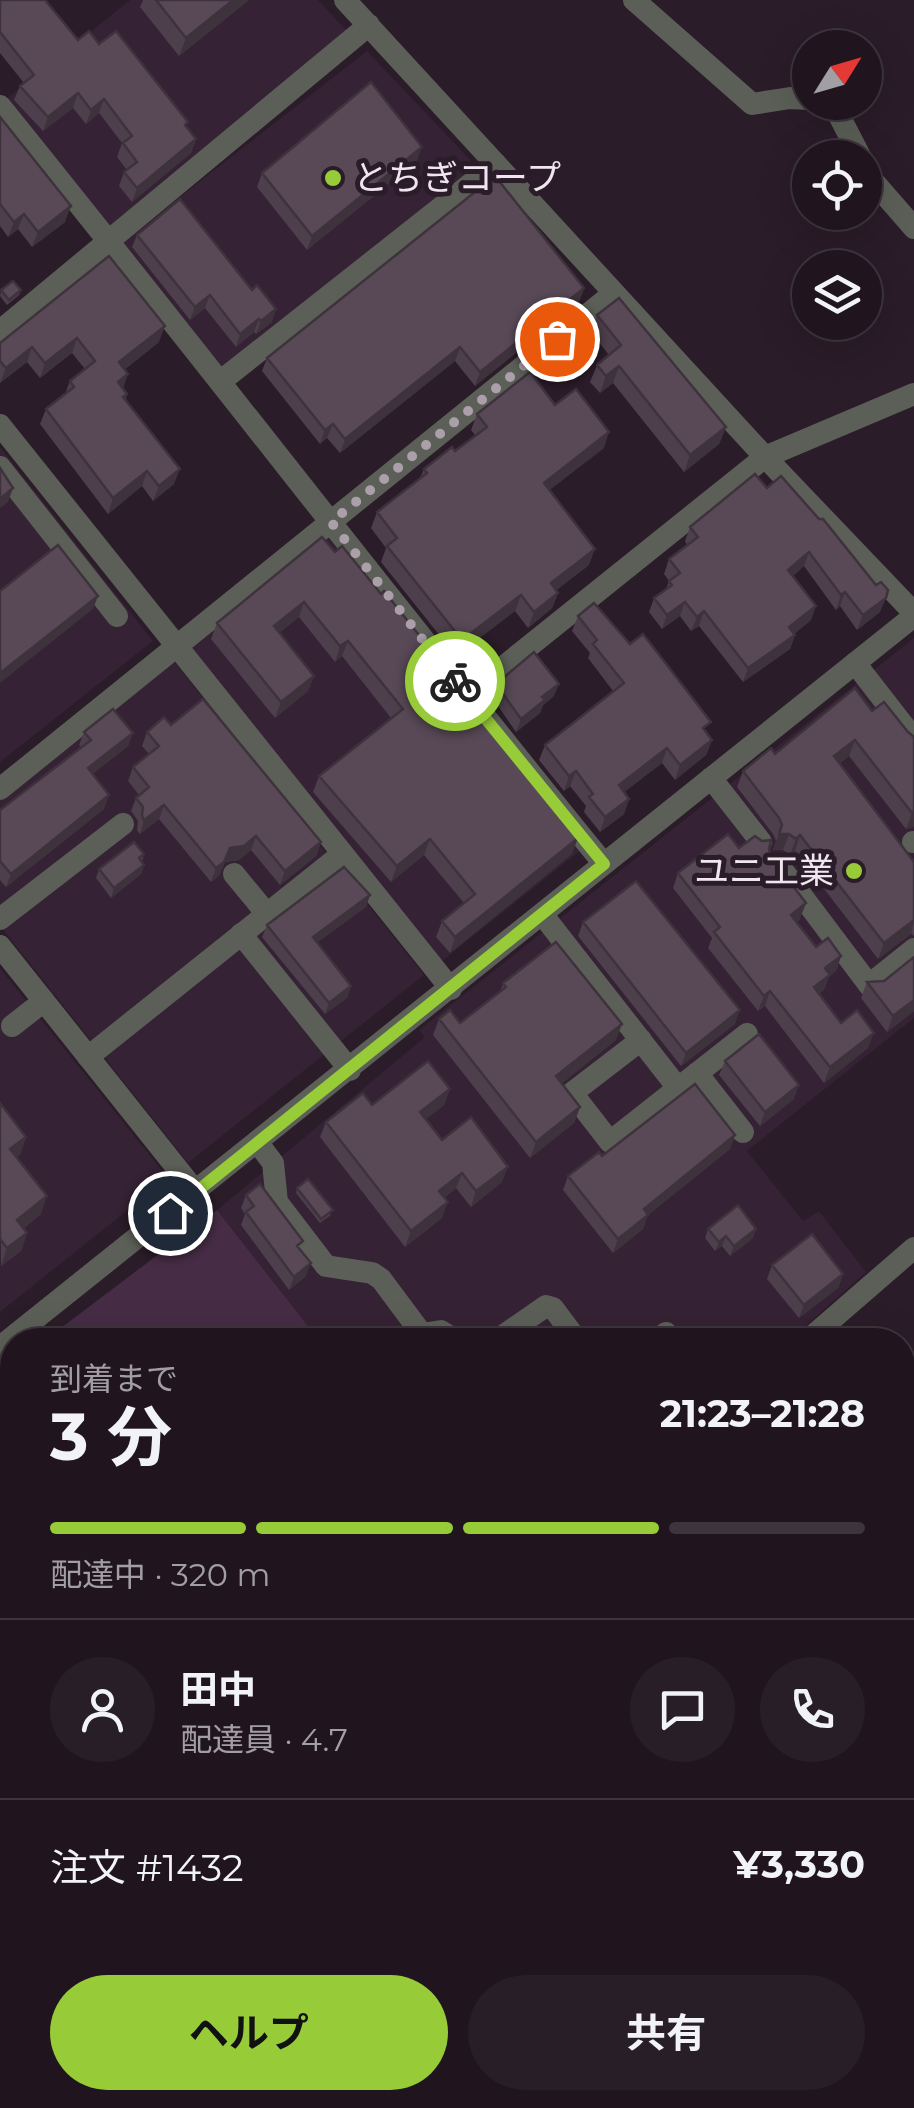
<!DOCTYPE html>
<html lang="ja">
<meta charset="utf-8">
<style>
:root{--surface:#20151e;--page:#281e27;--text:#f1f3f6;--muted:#a29fa4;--line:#3d343c;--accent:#97cb38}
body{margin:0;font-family:Montserrat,"Noto Sans JP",sans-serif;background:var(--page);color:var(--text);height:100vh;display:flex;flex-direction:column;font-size:38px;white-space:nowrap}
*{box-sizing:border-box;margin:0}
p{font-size:32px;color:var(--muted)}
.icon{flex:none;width:55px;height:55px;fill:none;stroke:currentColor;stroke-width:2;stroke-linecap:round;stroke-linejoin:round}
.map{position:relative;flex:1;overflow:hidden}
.drawer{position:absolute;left:0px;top:1328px;width:915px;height:782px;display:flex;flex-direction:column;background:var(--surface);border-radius:40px 40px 0 0;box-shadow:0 10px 40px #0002,0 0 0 2px var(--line)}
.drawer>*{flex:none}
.needle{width:65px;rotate:53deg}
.tools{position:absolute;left:792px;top:30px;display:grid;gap:20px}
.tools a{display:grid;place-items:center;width:90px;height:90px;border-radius:50%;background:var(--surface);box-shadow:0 10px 40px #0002,0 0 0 2px var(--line);font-size:50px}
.pin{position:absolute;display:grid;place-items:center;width:85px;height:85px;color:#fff;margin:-42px;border:5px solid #fff;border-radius:50%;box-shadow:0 2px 10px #0007}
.courier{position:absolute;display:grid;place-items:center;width:100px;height:100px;margin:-50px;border:8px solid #97cb38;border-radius:50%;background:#fff;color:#222;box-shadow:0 2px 12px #0007}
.head em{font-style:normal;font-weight:700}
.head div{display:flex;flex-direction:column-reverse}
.head{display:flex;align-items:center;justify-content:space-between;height:170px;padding:0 50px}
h1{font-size:65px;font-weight:700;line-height:75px}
.bar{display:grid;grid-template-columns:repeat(4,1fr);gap:15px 10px;align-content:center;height:120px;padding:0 50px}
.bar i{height:12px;border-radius:8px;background:var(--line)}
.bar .active{background:var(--accent)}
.bar p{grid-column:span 4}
.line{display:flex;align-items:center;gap:25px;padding:0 50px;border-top:2px solid var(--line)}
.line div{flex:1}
.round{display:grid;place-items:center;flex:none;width:105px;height:105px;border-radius:52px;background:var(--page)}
.primary-button{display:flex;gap:20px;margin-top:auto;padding:20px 50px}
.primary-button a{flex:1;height:115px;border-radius:60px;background:var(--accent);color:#111;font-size:40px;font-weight:700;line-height:115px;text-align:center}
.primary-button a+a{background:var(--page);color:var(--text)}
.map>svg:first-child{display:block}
.built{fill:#352234}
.green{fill:#462c45}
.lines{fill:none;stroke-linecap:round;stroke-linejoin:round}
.river{stroke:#220221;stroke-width:30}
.minor{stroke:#5b5f57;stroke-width:22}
.wall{fill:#4d3f4b}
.shaded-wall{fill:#3e333d}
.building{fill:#594957;stroke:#3e333d;stroke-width:2.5}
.done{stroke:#ab9fa9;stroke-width:10;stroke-dasharray:0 18}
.route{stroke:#97cb38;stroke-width:12}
.poi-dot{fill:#97cb38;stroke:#2a1c28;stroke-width:4}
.labels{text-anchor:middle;stroke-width:10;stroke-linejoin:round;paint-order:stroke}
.poi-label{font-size:35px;fill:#f0e6ef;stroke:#2a1c28;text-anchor:start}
</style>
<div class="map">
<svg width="914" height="2108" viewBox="0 0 914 2108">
<rect width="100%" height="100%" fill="#2a1c28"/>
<path class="built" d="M130,0h188l31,33 -239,198 -105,-131z
M367,51l110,116 -256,206 -103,-128z
M0,447l153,194 -153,121z
M326,535l254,316 -138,110 -253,-316z
M914,638v380l-167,133 56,70 16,-10 47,61 -76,68h-471l-102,-130 208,-173 -6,-7z
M174,661l250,314 -236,188 -188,-237v-126z
M0,968l168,210 -168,134z"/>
<path class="green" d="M217,1210l102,130h-274z
M12,1365v104l-12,-16v-79z"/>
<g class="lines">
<path class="river" d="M902,1866l12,-17
M700,2108l14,-10"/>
<path class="minor" d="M345,0l420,457 149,156
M634,0l118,104 38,-6 20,1
M832,102l29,56
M0,106c203,251 399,507 604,758
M865,165l8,16 41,47
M0,331l369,-306
M221,381l275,-217
M0,425l451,564
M0,467l117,149
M855,663l59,76
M467,696l298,-239 149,-63
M711,778l50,64
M0,789l614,-496
M913,842h1
M778,864l91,121 45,-36
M234,874l33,40
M542,914l136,174
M0,919l123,-95
M241,934l109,136
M0,946l196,246
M12,1026l32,-25
M641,1040l-69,53 38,49 137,-108
M88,1057l254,-203
M697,1073l46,59
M258,1143l15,20 4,39 49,64 46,7 9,6 41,55 19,-3 14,9
M497,1340l49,-34 7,2 24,32
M657,1340l9,-7
M808,1340l106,-92
M0,1347l914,-731
M0,1469l12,16
M0,1638l12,-10
M0,2101l12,-12"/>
</g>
<path class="wall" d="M0,0l78,40 21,4 87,82 10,13 -5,14 -59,49 -13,-16 5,-14 3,-2 -10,-13 5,-14 -23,-30 -13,11 -13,-16 -30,23 -29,-31 6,-14 4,-3 -24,-30z
M143,0h106l-70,56 -39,-49z
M0,117l65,105 -33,25 -14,-18 -10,8 -8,-11z
M417,161l-110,89 -50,-63 5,-14z
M137,235l135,87 -16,12 -2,-2 -18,15 -31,-39 -15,12 -58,-73z
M109,256l50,86 -34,27 -2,19 4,6 -2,6 49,84 -21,17 -11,-15 -34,28 -68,-90 6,-15 19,-15 5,-13 15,-12 -13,-16 -32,25 -13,-16 -27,21v-40z
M584,288l-5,14 -104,84 -20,-25 -115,92 -13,-15 -7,6 -58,-73 5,-13z
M1,290h20l-2,5 -12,10 -7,-9z
M597,315l129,112 -7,17 -35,28 -71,-89 -13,10 -10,-11 7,-17 12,-10 -18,-23z
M555,405l49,43 -55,42 40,75 -33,25 2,3 -6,15 -24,20 -13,-17 -59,45 -75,-94 5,-14 -15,-20 6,-16 43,-34 4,-9 31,-18 20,-16 -4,-5 6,-16z
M755,474l125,138 -23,18 -17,-24 -4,4 -32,-44 -11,10 18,44 -17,14 1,1 -5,14 -47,33 -44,-56 -8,5 -11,-15 -18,13 -13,-17 5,-14 12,-9 3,-8 -5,-7 5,-15 18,-14 -2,-4 5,-14z
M335,552l46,42 57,65 -1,3 81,103 22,22 -1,4 33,63 -122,99 -14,-16 6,-16 22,-18 -40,-48 -33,27 -78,-90 6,-16 72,-58 -49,-62 -7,6 -36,-45 -20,16 35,43 -6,15 -33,27 -64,-79 6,-16z
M578,616l129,117 5,7 -6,15 -31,25 -13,-17 -38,29 5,7 -5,15 -24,18 -16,-20 2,-6 -16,-20 -6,5 -25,-31 6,-15 68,-54 -25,-33 2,-5 -18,-22z
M496,684l58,12 -11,9 -3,8 -24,19 -25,-36z
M872,711l42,26v90l-8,2 -57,-73 -10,8 75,98v74l-3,-2 -33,25 -83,-108 -5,4 -7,-5h-10l3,-9 -3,-7 -36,-47 6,-16 32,-17z
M171,725l150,117 -5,14 -36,29 -29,-35 -12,10 -14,2 -6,14 -8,6 -52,-63 -19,15 -3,-4 1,-9 -7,-10 5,-13 3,-3 -11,-14 5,-14 16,-13 -7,-8 5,-14z
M84,732l49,1 -5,13 -36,28 12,35 -98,78 -6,-7v-70l81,-63 -2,-2z
M739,848l30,1 31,70 -3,3 19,25 25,9 -5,15 -7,5 -5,14 -5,4 22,29 27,25 -44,35 -59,-77 -7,5 -50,-63 4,-10 -39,-50 5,-15z
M144,854l-2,8 2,3 -3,9 -30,24 -15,-20 3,-9z
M370,895l-4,12 -49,35 34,44 -4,12 -22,16 -63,-77 5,-12z
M583,922l152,102 -54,42 -103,-130z
M914,957v54l-27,21 -26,-34 6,-16 17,-1z
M503,983l113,57 -54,43 18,24 -6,16 -44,35 -97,-123 6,-16 21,4 40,-30z
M725,1061l69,38 -34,27 -41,-51z
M450,1089l-6,16 -18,14 16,21 60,42 -31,25 -15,-19 -12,10 -2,20 -37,29 -85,-110 6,-15 46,-17z
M0,1103l26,34 -6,18 -4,2 25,57 -17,14 3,5 -6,18 -20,15z
M735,1135l-5,14 -82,66 -5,14 -30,24 -50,-63 5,-14 34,-20z
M297,1188l34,27 -11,8 -24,-30z
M246,1195l60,81 -17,14 -48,-65 4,-11 -4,-6z
M708,1229l45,9 -23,18 -8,-10 -7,5 -10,-13z
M772,1265l71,9 -5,14 -39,30 -32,-39z
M0,1725l12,15v141l-12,-14v-62l11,-9 -11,-14z"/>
<path class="shaded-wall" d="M233,0h16l-70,56 7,-18z
M78,93l-5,15 -30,23 5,-14z
M104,99l-5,14 -13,11 5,-14z
M196,139l-5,14 -59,49 5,-14z
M422,147l-5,14 -110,89 5,-14z
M71,206l-6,16 -33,25 6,-15z
M24,214l-6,15 -10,8 6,-15z
M584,288l-5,14 -104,84 5,-14z
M210,295l-5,13 -15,12 5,-13z
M276,309l-4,13 -16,12 5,-13z
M259,319l-5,13 -18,15 4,-13z
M165,326l-6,16 -45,36 5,-16z
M77,338l-5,15 -32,25 5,-15z
M32,347l-5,15 -27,21 6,-15z
M460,347l-5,14 -115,92 5,-14z
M619,366l-6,17 -13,10 6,-17z
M128,374l-5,15 -5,-7z
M333,424l-6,14 -7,6 5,-14z
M726,427l-7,17 -35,28 6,-17z
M609,432l-5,16 -66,51 6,-16z
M180,469l-6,15 -21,17 6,-15z
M147,471l-5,15 -34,28 5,-16z
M13,488l-5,14 -8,6v-9z
M595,549l-6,16 -44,34 6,-16z
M809,552l-5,14 -21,18 5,-14z
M845,592l-5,14 -4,4 5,-15z
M558,593l-6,15 -24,20 6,-16z
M521,595l-6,16 -59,45 6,-16z
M98,596l-5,13 -93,74v-10z
M886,598l-6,14 -23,18 6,-15z
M304,602l-5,15 -31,25 6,-16z
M685,602l-5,14 -18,13 5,-14z
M816,606l-5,14 -28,22 6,-15z
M704,611l-5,15 -8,5 6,-14z
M795,635l-5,14 -47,33 5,-14z
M348,641l-6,15 -7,6 5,-16z
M314,676l-6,15 -33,27 6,-16z
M559,684l-5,12 -11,9 -3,8 -24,19 5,-13 21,-22z
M133,733l-5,13 -45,36 5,-14z
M712,740l-6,15 -31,25 5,-15z
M855,740l-6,16 -21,16 6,-16z
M667,748l-5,15 -48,37 5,-15z
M576,771l-6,15 -6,5 5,-15z
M109,795l-5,14 -98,78 5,-13z
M629,799l-5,15 -24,18 5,-15z
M164,805l-5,14 -19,15 4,-14z
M914,812v15l-8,2 6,-16z
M779,834h10l-6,16h-10z
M800,835l-5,16 -5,4 6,-16z
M256,836l-5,14 -12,10 -14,2 -6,14 -8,6 5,-14 14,-20z
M578,838l-6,16 -122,99 5,-16z
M430,839l-6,16 -33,27 6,-16z
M321,842l-5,14 -36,29 5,-14z
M144,865l-3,9 -30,24 3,-10z
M370,895l-4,12 -57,42 4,-12z
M806,903l-6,16 -14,11 5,-15z
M914,920l-3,14 -33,25 6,-16z
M841,956l-5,15 -7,5 -5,14 -16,13 6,-16 11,-19z
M351,986l-4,12 -22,16 4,-11z
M770,991l-5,15 -7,5 6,-15z
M914,1000v11l-27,21 6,-16z
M740,1010l-5,14 -54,42 5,-13z
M622,1024l-6,16 -66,52 6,-16z
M874,1033l-6,15 -44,35 6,-16z
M799,1085l-5,14 -34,27 5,-14z
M450,1089l-6,16 -29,23 5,-16z
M580,1107l-6,16 -44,35 6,-16z
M735,1135l-5,14 -82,66 -5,14 -30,24 5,-14 26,-30z
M26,1137l-6,18 -16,12 6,-18z
M508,1167l-6,15 -31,25 5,-16z
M462,1173l-6,15 -23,18 6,-15z
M47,1196l-6,18 -30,24 6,-18z
M448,1202l-6,16 -37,29 6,-16z
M756,1229l-3,9 -23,18 4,-10z
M27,1233l-6,18 -20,15 6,-18z
M726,1236l-4,10 -7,5 4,-9z
M311,1263l-5,13 -17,14 5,-13z
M843,1274l-5,14 -39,30 5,-13z
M12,1601v10l-12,10v-10z
M12,2050v10l-12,10v-10z"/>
<path class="building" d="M0,0h45l33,40 11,-9 10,13 17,-13 72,91 -3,3 11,14 -59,49 -13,-16 13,-10 -14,-19 9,-7 -28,-37 -13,11 -13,-17 -30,24 -28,-31 14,-11 -34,-43z
M156,0h77l-47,38z
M371,82l51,65 -110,89 -50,-63z
M0,117l71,89 -33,26 -14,-18 -10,8 -14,-18z
M495,176l89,112 -104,84 -20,-25 -115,92 -12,-15 -8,6 -58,-72z
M180,199l72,91 5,-5 19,24 -15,12 -2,-2 -19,15 -30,-39 -15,12 -58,-72z
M109,256l56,70 -46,36 9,12 -10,8 9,12 -4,3 57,72 -21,17 -12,-15 -34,27 -67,-89 28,-22 -4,-6 25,-20 -18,-23 -32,25 -13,-16 -26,21 -6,-7v-18z
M13,281l8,9 -12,10 -8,-10z
M619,298l107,129 -36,28 -71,-89 -13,10 -9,-11 24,-20 -24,-30z
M530,372l25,33 21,-16 33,43 -65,51 51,66 -44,34 7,10 -24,19 -13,-17 -59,45 -75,-94 10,-8 -20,-26 50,-39 -3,-4 28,-22 3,4 32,-24 -10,-13z
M0,468l13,20 -13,11z
M755,474l12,14 14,-12 38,43h4l53,66 5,-3 7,8 -2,8 -23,17 -18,-23 -4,3 -32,-43 -21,18 28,36 -27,21 6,8 -47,33 -44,-57 -7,6 -12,-15 -18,13 -13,-17 18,-13 -3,-4 11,-8 -11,-14 29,-22 -8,-10z
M322,537l13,15 7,-6 39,48 3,-3 54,68 -3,2 83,104 3,-2 19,24 -2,2 40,49 -123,99 -13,-16 33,-27 -45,-55 -33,27 -78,-90 84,-67 -55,-68 -8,5 -36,-44 -30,24 40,50 -33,26 -64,-79z
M58,545l40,51 -98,77v-82z
M594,603l36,41 13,-10 68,88 -8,6 9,12 -32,25 -13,-17 -48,37 10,14 -24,18 -16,-20 4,-3 -17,-23 -7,5 -24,-31 79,-62 -31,-39 4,-4 -19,-24z
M534,652l25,32 -17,13 3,3 -24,19 -25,-35z
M855,688l17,23 12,-9 24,30 6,5v75l-2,1 -57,-73 -21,16 80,106v58l-30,23 -84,-108 -4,4 -7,-5h-10l3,-9 -3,-7 -36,-47 28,-23 4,6z
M203,699l118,143 -36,29 -29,-35 -12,10 -14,2 -6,14 -8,6 -52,-63 -20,15 -2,-4 1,-9 -7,-9 13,-11 -16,-20 26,-21 -12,-14 17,-15 7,8z
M113,709l20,24 -45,35 21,27 -98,79 -11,-13v-51l91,-70 -7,-8z
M728,834l11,14 16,-12 7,5 9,-1 -2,9 2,8 35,46 -15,12 25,32 12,-9 13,18 -16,12 5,7 -16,12 27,36 16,-13 17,23 -44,34 -60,-76 -6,5 -50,-64 6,-5 -42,-54z
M134,842l10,12 -5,4 5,7 -30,23 -15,-19z
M344,867l26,28 -57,42 38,49 -22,17 -62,-78z
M636,881l104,129 -54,43 -103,-131z
M556,942l66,82 -66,52 24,31 -44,35 -97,-123 11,-9 10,13 46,-36 -3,-4z
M914,957v43l-21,16 -26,-34 17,-1z
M759,1034l40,51 -34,27 -40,-51z
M428,1061l22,28 -30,23 22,28 29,-23 37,50 -32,24 -14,-18 -23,18 9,11 -37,29 -85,-109 37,-29 9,12z
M695,1084l40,51 -91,74 4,6 -30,24 -50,-63 31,-24 3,4z
M0,1103l26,34 -16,12 37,47 -30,24 10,13 -20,15 -7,-9z
M308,1179l25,31 -12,9 -24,-31z
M260,1184l43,57 -6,5 14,17 -17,14 -48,-65 8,-6 -8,-11z
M738,1205l18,24 -22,17 -8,-10 -7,6 -11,-13z
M812,1234l31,40 -39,31 -32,-40z
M545,1330l7,10h-21z
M567,1333l6,7h-15z
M0,1473l12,16v112l-12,10z
M0,1725l12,15v36l-12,-15z
M12,1794v67l-12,-15v-41z
M0,1895l12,16v139l-12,10z"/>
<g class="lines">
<path class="done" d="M455,681l-124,-159 226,-183"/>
<path class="route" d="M170,1213l434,-349 -149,-183"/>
</g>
<g class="poi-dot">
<circle cx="333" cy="178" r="10"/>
<circle cx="854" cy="871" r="10"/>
</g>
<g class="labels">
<g class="poi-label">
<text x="353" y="190">とちぎコープ</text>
<text x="834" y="883" text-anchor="end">ユニ工業</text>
</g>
</g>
</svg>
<div class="tools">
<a><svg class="needle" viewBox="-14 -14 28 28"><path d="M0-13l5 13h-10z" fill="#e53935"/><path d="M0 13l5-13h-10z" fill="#a29fa4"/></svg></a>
<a><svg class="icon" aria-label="locate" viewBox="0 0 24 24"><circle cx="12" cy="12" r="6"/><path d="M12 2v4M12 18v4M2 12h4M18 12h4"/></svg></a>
<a><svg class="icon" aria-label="layers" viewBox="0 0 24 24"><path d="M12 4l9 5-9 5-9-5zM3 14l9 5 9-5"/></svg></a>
</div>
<div class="pin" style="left:557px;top:339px;background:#ea580c"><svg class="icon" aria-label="bag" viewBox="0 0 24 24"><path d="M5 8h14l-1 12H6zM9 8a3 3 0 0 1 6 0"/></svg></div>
<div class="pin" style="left:170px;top:1213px;background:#1f2937"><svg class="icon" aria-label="home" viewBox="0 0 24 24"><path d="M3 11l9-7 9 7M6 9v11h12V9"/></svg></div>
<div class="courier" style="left:455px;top:681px"><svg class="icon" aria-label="bike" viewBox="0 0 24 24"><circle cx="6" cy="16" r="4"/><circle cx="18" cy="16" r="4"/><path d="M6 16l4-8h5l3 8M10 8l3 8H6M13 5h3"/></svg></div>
<section class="drawer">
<div class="head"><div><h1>3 分</h1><p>到着まで</p></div><em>21:23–21:28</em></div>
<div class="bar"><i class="active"></i><i class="active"></i><i class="active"></i><i></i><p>配達中 · 320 m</p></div>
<div class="line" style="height:180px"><a class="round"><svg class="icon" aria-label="person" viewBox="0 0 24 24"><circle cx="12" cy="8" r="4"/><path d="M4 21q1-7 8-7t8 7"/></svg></a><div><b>田中</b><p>配達員 · 4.7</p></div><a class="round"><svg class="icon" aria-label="chat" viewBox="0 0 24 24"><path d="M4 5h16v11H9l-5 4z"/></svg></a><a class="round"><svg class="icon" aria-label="phone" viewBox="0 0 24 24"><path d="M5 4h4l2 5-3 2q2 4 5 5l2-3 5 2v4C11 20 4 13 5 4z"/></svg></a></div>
<div class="line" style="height:130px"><div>注文 #1432</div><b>¥3,330</b></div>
<div class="primary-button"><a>ヘルプ</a><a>共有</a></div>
</section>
</div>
